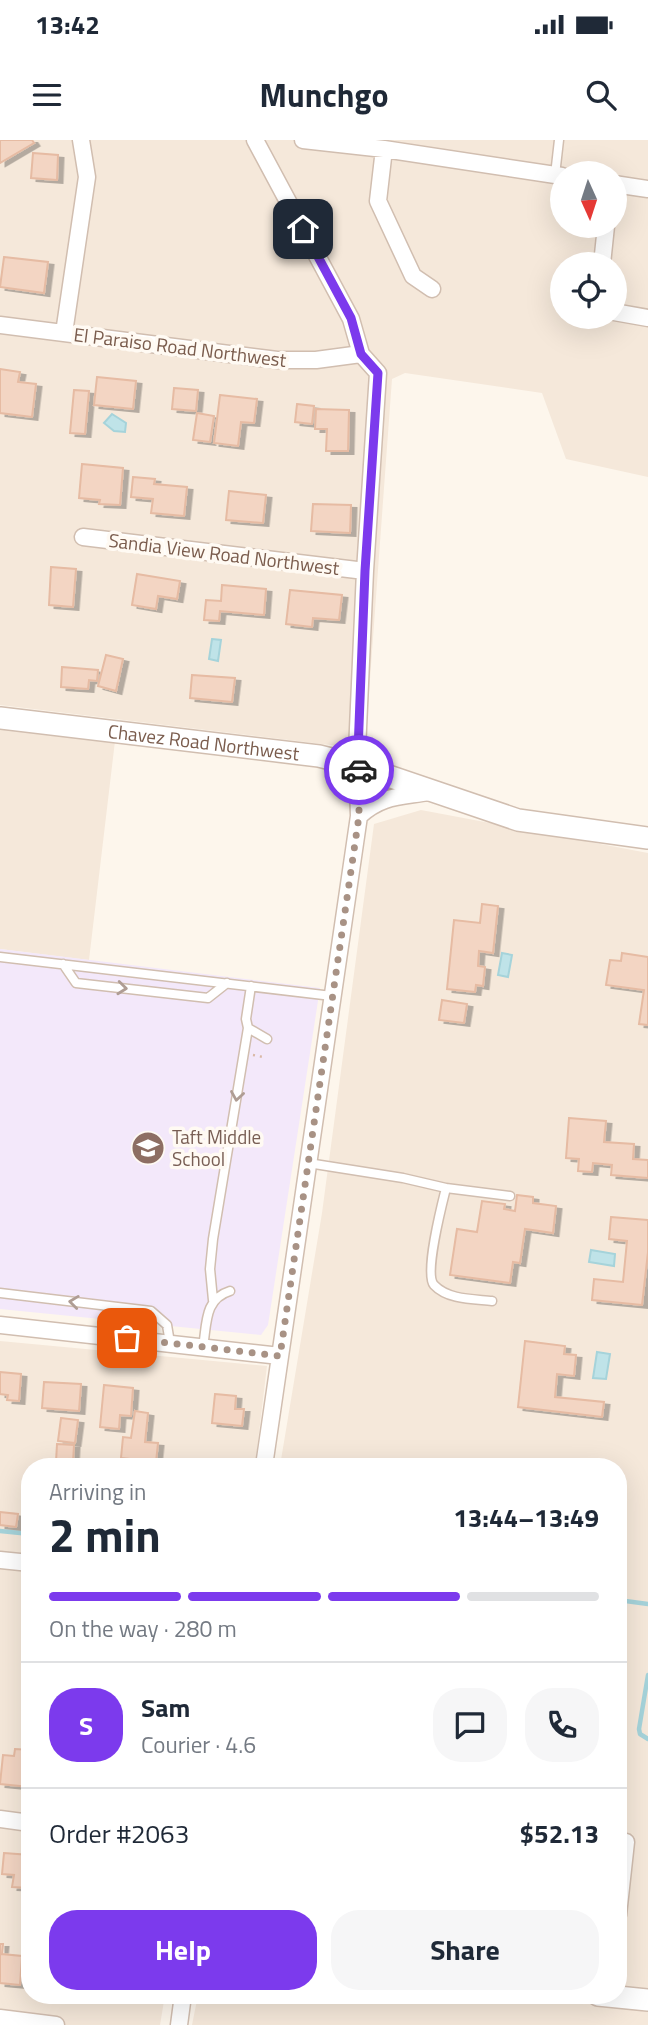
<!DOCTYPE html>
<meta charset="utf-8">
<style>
:root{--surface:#fff;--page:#f6f6f7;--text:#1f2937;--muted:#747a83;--line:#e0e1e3;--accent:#7c3aed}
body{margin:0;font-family:"Titillium Web",sans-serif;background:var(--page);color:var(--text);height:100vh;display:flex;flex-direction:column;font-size:26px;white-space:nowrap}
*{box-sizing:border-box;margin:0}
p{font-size:23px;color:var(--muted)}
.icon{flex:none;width:38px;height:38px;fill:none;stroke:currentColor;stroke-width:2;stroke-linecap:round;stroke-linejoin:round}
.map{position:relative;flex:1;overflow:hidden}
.sheet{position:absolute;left:21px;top:1318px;width:606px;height:546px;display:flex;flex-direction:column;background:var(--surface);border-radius:28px;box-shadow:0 7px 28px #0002}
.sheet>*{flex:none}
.needle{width:46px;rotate:177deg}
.controls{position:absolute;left:550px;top:21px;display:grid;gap:14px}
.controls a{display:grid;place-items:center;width:77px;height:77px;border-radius:50%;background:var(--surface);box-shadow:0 7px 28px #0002;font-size:35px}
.pin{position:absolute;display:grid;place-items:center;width:60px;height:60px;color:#fff;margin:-30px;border-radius:14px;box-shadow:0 4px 10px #0006}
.courier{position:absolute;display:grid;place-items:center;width:70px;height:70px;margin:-35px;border:5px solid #7c3aed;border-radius:50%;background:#fff;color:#222;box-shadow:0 2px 9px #0007}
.summary em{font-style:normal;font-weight:700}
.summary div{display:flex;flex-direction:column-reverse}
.summary{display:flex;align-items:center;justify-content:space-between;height:119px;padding:0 28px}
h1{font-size:46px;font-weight:700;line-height:52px}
.bar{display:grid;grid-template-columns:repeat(4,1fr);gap:10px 7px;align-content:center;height:84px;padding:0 28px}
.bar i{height:9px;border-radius:5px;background:var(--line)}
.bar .current{background:var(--accent)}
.bar p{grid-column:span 4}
.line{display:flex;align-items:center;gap:18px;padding:0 28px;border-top:2px solid var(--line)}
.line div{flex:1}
.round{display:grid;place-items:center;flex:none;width:74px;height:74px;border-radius:28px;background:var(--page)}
.cta{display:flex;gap:14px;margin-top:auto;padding:14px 28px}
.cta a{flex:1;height:80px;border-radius:28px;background:var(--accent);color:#fff;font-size:28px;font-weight:700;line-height:80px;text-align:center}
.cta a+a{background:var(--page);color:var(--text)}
.status{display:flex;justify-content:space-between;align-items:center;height:49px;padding:0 35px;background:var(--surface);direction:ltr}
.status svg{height:19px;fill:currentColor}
header{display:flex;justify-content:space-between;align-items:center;height:91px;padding:0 28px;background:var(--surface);font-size:32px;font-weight:700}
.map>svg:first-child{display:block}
.residential{fill:#f5e8da;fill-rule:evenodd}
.education{fill:#f3e8fa}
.water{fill:#bfe3e8;stroke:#a5d3da;stroke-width:2}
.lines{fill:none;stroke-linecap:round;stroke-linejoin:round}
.stream{stroke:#a5d3da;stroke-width:4.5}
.building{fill:#f3d5c3;stroke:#e6bba3;stroke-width:2;filter:url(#shadow)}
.service-casing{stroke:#d1beb0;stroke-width:11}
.minor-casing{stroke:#d1beb0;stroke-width:19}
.tertiary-casing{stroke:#d1beb0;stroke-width:24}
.path{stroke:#d9b8a5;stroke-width:2.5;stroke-dasharray:2 5;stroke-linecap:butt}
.service{stroke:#fff;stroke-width:8}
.minor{stroke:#fff;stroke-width:16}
.tertiary{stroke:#fff;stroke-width:21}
.oneway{stroke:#af9d94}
.done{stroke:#a89285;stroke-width:7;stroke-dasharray:0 12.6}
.route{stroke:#7c3aed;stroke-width:9}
.labels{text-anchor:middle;stroke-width:7;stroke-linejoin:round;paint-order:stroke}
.street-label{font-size:19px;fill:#7a5c4d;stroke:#fffaf3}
.education-label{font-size:19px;fill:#785e54;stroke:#fffaf3;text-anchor:start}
</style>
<div class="status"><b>13:42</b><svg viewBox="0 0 49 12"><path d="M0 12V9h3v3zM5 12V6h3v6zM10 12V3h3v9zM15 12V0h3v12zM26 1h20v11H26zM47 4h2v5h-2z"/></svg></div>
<header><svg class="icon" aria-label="menu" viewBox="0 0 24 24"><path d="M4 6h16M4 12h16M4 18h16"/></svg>Munchgo<svg class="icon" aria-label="search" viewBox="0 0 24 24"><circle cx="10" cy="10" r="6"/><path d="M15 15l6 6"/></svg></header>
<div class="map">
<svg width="648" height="1885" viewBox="0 0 648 1885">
<defs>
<filter id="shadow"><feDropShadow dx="5.5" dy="3" stdDeviation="0" flood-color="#0004"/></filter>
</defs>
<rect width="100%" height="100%" fill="#fdf6ec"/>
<path class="residential" d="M0,0h648v337l-82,-18 -24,-66 -137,-20 -13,6 -27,368 -35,-2 -330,-40zM562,33h52v53h-52zM562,124h52v53h-52z
M0,587l115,14 -26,219 -89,-11z
M421,670l227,43v1136l-30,-3v-520h-338l42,-253 52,-389z
M0,1201l267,25 -12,100h-225v529h135l-5,30h-160z
M198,1855h314l136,14v16h-456z"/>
<path class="education" d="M0,809l320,39 -52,337 -7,10 -261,-26z"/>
<path class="water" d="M112,274l14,9 -1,9 -11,-1 -10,-8z
M212,499l9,1 -3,21 -9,-2z
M502,813l10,2 -4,22 -10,-2z
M591,1110l24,4 -1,12 -25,-4z
M597,1212l13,2 -4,25 -13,-1z"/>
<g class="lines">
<path class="stream" d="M0,1391l30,3
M618,1460l30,4
M648,1535l-9,54 1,5 8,5"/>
</g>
<path class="building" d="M0,0h32l2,3 -34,20z
M33,13l25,2 -1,25 -26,-2z
M4,117l44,5 -4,31 -44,-6z
M0,229l20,3 -2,10 18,2 -4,33 -32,-4z
M97,237l39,4 -3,28 -39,-4z
M174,248l24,2 -2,21 -24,-2z
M74,250l15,1 -4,43 -15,-1z
M220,255l37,4 -3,24 -13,-1 -3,24 -24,-3z
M297,264l17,2 -2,18 -17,-2z
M316,269l33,1 -1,41h-22l1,-22h-12z
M197,273l17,3 -4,26 -17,-2z
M82,324l41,4 -3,37 -21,-1 1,-4 -21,-2z
M133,337l22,2 -1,5 33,3 -3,29 -33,-3 2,-14 -22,-2z
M229,351l37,4 -3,28 -37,-3z
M313,364l38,1 -1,28 -39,-2z
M51,427l25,2 -3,38 -24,-2z
M137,434l43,7 -3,18 -19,-3 -2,13 -24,-4z
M222,445l44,4 -2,26 -44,-4 -1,10 -15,-1 2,-20 15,1z
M290,450l52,5 -3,25 -26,-2 -1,9 -26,-3z
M106,515l17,4 -7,32 -18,-5z
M62,527l36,3 -1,11 -8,-1 -1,9 -27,-2z
M192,535l43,3 -3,24 -42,-4z
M482,764l16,2 -5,47 -14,-2 -1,15 7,1 -2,19 -7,-1 -1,7 -28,-3 7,-69 26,3z
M622,813l26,4v68l-9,-1 5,-34 -38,-5 4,-25 11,1z
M442,860l25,4 -3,19 -25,-3z
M569,978l37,3 -2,21 30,2 -1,15 15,1v18l-37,-3 1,-10 -19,-2 -1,9 -14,-1 1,-12 -13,-1z
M517,1055l16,2v6l23,3 -3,27 -28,-4 -5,34 -7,-1 -3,21 -60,-8 7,-46 20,3 5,-31 23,3 -1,5 11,2z
M611,1077l37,3v32l-6,53 -50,-5 2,-21 29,3 4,-41 -18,-2z
M525,1201l40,5 -1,8 12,1 -2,21 -17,-2 -2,23 49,5 -2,15 -84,-10z
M0,1232l21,2 -2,27 -12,-1 1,-5 -8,-1z
M44,1242l37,2 -2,27 -37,-3z
M104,1245l29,3 -2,28 -11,-1 -1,14 -19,-2z
M215,1254l21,2 -1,13h9l-2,17 -30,-3z
M135,1271l13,2 -3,29 13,1 -2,19 -35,-4 2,-21 8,1z
M61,1278l17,2 -3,23 -17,-2z
M57,1304l17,1 -1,17h-17z
M548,1322v4h-53v-2z
M0,1372l18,2 -2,13 -16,-2z
M15,1609l15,1v37l-30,-3 3,-29 11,1z
M4,1713l26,2v33l-18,-1 2,-12 -12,-1z
M0,1804h3l-1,10 20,2 -2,29 -20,-2z
M125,1855h26v5l-26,-2z
M242,1855h34v3l-34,-1z"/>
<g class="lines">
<defs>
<path id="service" d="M555,35l4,-35
M0,817l332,39
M63,824l13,19 132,15 19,-15
M251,846l-5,33 2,9 19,11
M308,1023l95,15 43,10c-4,16 -22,86 -12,97 14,15 40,14 58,16
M446,1048l64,8
M0,1153l151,18 16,14 3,18
M213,1160l-3,-31 3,-30 35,-211
M203,1207c4,-23 1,-48 27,-56"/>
<path id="minor" d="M255,0l96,179 10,35 17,19 -13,198 -8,180 2,65 -95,650
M303,0l81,9 178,27
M384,9l-6,52 35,75 19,13
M614,44l34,5
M602,124l4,-38
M614,172l34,6
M0,185l277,35h39l45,-6
M64,193l23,-156 -6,-37
M83,397l282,34
M359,676c23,-21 41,-19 70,-24
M0,1185l280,31
M0,1420l30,3
M0,1679l30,4
M618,1775l8,-73
M0,1878l56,7
M179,1885l4,-30"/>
<g id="tertiary">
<path id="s1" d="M0,578l319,38 40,10 159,54 130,18"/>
<path d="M598,1855l50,5"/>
</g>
</defs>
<use href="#service" class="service-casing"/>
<use href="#minor" class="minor-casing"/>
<use href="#tertiary" class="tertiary-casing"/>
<path class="path" d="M253,915l10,2"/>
<use href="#service" class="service"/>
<use href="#minor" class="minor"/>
<use href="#tertiary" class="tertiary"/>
</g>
<defs><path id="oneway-chevron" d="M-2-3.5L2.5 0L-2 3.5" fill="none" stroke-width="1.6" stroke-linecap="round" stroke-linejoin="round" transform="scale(1.75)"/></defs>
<g class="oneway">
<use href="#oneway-chevron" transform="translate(122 848) rotate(6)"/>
<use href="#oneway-chevron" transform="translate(237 956) rotate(99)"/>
<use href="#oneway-chevron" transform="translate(74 1162) rotate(-173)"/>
</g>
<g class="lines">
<path class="done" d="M127,1198l153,18 79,-540v-46"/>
<path class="route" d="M303,89l48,89 10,36 17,19 -13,198 -7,180 1,19"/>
</g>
<defs>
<symbol id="school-disc" viewBox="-11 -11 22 22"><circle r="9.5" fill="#8d6e63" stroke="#fffaf3"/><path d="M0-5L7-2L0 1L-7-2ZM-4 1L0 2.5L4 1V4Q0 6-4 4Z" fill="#fff"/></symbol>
</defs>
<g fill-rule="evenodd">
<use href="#school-disc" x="129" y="989" width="38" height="38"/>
</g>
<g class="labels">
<g class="street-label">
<text transform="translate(180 207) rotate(7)" y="7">El Paraiso Road Northwest</text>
<text transform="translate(224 414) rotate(7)" y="7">Sandia View Road Northwest</text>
<text dy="7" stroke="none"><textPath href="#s1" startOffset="205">Chavez Road Northwest</textPath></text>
</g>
<g class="education-label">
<text x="172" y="1004">Taft Middle<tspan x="172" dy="22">School</tspan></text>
</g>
</g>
</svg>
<div class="controls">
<a><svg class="needle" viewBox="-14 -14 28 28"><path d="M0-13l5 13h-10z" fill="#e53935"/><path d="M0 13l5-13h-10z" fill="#747a83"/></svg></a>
<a><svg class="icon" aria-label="locate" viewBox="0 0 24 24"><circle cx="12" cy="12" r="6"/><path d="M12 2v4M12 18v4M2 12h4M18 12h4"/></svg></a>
</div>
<div class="pin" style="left:127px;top:1198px;background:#ea580c"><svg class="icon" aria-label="bag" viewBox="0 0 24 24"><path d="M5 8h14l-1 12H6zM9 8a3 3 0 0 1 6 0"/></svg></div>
<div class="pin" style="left:303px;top:89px;background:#1f2937"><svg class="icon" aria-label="home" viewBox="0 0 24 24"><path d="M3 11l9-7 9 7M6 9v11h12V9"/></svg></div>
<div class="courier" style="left:359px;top:630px"><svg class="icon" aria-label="car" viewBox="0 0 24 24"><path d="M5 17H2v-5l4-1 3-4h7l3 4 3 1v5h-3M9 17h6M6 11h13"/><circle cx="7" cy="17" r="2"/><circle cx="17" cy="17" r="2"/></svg></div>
<section class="sheet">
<div class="summary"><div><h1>2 min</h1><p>Arriving in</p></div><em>13:44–13:49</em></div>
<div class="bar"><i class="current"></i><i class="current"></i><i class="current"></i><i></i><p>On the way · 280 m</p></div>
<div class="line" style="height:126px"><b class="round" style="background:var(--accent);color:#fff">S</b><div><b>Sam</b><p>Courier · 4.6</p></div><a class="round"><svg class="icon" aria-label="chat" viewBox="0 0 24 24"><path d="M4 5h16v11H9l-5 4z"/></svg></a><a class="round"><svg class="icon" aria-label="phone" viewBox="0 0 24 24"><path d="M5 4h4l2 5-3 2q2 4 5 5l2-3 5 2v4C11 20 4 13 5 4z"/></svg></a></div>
<div class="line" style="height:91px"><div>Order #2063</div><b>$52.13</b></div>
<div class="cta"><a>Help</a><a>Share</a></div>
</section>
</div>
